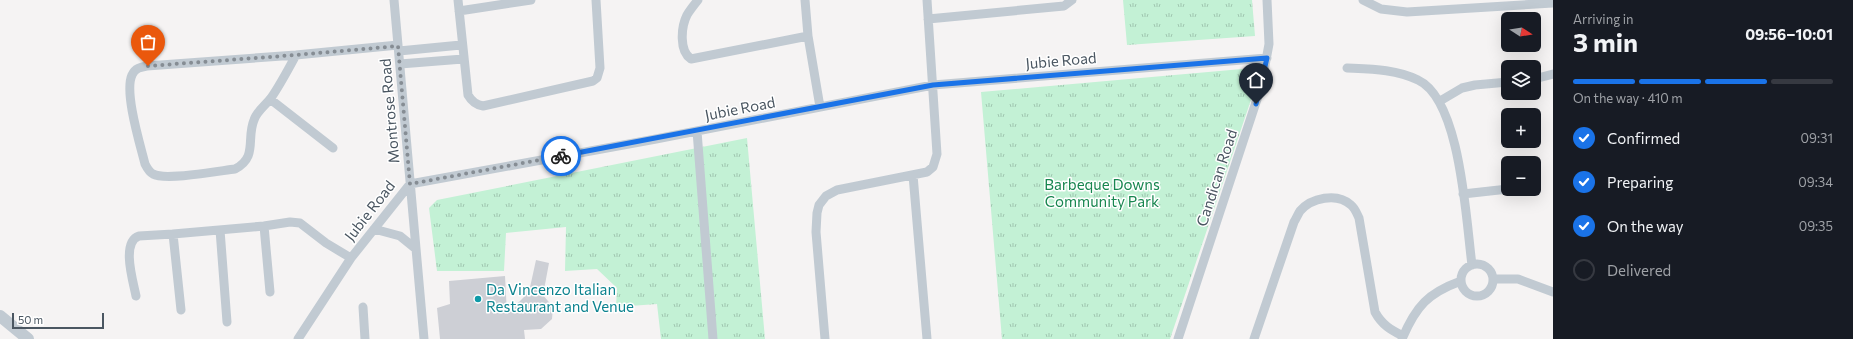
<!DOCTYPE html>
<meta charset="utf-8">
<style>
:root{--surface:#171b24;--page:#242831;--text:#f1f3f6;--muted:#9ea1a6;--line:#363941;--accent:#1a73e8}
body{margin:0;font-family:Commissioner,sans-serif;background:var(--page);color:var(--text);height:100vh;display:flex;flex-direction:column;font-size:15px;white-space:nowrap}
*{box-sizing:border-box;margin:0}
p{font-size:13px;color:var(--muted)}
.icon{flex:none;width:22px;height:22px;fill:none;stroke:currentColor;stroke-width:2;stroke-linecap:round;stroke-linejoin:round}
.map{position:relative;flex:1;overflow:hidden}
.sheet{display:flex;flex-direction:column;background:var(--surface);width:300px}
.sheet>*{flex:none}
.needle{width:26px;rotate:102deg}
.fabs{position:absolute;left:1501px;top:12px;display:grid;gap:8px}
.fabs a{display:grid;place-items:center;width:40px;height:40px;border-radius:6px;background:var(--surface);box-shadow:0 4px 16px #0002;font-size:20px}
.scale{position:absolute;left:12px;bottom:10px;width:92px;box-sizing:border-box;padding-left:4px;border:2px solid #4a5661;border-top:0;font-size:11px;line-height:14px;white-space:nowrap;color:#4a5661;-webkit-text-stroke:3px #fff;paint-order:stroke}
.pin{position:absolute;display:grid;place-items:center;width:34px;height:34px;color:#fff;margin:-41px -17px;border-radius:50% 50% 50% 0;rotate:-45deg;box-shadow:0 0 4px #0007}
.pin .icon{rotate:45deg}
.courier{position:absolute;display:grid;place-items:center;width:40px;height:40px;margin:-20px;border:3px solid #1a73e8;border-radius:50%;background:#fff;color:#222;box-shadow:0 1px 5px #0007}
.headline em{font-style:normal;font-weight:700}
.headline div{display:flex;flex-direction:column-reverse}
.headline{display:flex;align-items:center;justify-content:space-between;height:68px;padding:0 20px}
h1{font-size:26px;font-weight:700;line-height:30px}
.bar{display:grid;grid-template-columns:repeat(4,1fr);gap:6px 4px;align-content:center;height:48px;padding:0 20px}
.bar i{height:5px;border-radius:3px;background:var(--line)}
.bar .current{background:var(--accent)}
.bar p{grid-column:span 4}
ol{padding:0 20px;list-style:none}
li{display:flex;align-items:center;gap:12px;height:44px}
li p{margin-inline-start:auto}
li .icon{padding:4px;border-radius:50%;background:var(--accent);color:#fff;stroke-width:4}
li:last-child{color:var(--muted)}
li i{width:22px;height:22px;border:2px solid var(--line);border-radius:50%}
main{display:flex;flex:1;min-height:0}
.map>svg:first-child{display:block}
.park{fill:url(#park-tufts)}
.building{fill:#cdcfd5}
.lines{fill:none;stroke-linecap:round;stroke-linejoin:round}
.minor{stroke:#c1cad2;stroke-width:9}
.tertiary{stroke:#c1cad2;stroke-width:12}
.done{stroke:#868d94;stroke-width:4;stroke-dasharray:0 7.2}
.route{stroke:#1a73e8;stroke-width:5}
.culture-dot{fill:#0f9aa8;stroke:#fff;stroke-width:1.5}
.labels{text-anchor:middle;stroke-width:3;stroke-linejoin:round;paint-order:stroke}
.street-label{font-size:15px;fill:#4a5661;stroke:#fff}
.park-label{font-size:15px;fill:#17864f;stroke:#fff}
.culture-label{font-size:15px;fill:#0d838f;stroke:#fff;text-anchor:start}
</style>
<main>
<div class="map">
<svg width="1553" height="339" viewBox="0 0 1553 339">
<defs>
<pattern id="park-tufts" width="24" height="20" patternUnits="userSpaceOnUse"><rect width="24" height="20" fill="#c3f1d5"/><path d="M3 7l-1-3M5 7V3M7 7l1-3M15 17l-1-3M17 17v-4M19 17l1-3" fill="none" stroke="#a0c6b0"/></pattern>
</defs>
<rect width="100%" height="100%" fill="#f5f3f3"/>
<path class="park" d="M1123,0h129l3,36 -128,9z
M1242,69l7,1 5,4 1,14 -85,251h-168l-21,-247z
M747,138l18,201h-104l-4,-35 -41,3 1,-19 -20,-19 -32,2 1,-44 -60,6 -2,38h-67l-8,-63 8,-8z"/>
<path class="building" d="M536,260l13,3 -6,32 10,12 -1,12 -11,10 -17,1 1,9h-85l-3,-31 13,-4 -1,-23 56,-5 2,38 22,-22z"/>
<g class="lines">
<path class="minor" d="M394,0l30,339
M458,0l10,95c4,7 8,10 15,11l110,-25 4,-3 3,-10 -4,-68
M698,0c-4,5 -8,10 -11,15 -6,12 -8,36 4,44l117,-23 -3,-36
M1363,0l18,9 26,3 146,-9
M459,11l72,-11
M928,19l136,-13 8,-6
M808,36l12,71
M399,51l62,-6
M296,55c-8,15 -16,30 -25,43 -6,8 -14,13 -17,22 -8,19 4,37 -19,49 -16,2 -70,12 -82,5 -4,-2 -6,-6 -8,-10 -5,-20 -21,-72 -13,-89 3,-7 9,-8 15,-9l149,-11 102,-10
M400,64l63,-5
M1347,68c23,1 49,1 71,12 43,20 48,141 54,185
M1534,79l19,-5
M270,99l63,49
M1440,101l22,-13 13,-3 33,-3
M697,131l16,208
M913,175l14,164
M1463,194l45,-5
M264,226l6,66
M374,229l26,7 16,13
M220,230l7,92
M173,234l8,76
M1461 280a16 16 0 1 1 32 0a16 16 0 1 1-32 0Z
M1493,279h25l35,13
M136,296c-3,-15 -15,-54 3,-60l34,-2 91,-8 26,-4 10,1 26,20 25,15
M363,307l2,32
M298,339l53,-81 59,-74 246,-45 277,-54 334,-27
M825,339l-9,-107 1,-19 2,-8 7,-9 11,-6 90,-18 6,-5 4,-13 -10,-154
M1178,339l83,-252 8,-43 -2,-44
M1254,339l40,-117c2,-3 4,-8 6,-11 11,-13 37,-19 51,-6 4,3 6,9 8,13l16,94c7,13 16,18 28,24
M1402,339c14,-33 26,-46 59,-58"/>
<path class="tertiary" d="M0,316l28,23"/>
</g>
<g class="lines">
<path class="done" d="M148,66l148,-11 102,-9 12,138 151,-28"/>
<path class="route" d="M561,156l372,-71 334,-27 -11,46"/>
</g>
<circle class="culture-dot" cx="478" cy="299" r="4"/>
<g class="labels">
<g class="street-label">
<text transform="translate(1061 61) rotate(-5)" y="5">Jubie Road</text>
<text transform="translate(740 109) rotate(-11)" y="5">Jubie Road</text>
<text transform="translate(390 111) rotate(-95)" y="5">Montrose Road</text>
<text transform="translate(1217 178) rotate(-72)" y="5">Candican Road</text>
<text transform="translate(370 211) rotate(-52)" y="5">Jubie Road</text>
</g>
<g class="park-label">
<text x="1102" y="190">Barbeque Downs<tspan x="1102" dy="17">Community Park</tspan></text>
</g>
<g class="culture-label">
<text x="486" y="295">Da Vincenzo Italian<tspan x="486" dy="17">Restaurant and Venue</tspan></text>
</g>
</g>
</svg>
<div class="fabs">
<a><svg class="needle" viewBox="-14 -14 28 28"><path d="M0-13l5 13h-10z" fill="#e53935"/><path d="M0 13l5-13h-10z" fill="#9ea1a6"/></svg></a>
<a><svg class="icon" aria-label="layers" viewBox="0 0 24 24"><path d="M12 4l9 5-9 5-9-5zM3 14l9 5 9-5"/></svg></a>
<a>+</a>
<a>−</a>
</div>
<div class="scale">50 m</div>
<div class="pin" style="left:148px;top:66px;background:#ea580c"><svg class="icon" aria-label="bag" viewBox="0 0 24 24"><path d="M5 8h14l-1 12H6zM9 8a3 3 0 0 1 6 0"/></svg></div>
<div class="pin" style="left:1256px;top:104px;background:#1f2937"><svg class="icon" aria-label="home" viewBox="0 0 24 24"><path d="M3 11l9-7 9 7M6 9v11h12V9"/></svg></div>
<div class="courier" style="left:561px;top:156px"><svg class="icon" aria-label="bike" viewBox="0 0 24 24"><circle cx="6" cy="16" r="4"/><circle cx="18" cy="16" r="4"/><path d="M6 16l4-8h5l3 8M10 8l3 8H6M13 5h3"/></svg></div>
</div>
<section class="sheet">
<div class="headline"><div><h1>3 min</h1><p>Arriving in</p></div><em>09:56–10:01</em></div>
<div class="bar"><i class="current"></i><i class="current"></i><i class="current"></i><i></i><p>On the way · 410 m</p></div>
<ol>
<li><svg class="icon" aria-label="check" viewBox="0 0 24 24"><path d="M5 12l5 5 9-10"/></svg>Confirmed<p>09:31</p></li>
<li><svg class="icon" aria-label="check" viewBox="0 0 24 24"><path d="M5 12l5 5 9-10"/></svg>Preparing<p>09:34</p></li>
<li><svg class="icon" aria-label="check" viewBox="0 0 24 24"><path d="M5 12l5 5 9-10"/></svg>On the way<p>09:35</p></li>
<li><i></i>Delivered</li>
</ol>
</section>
</main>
